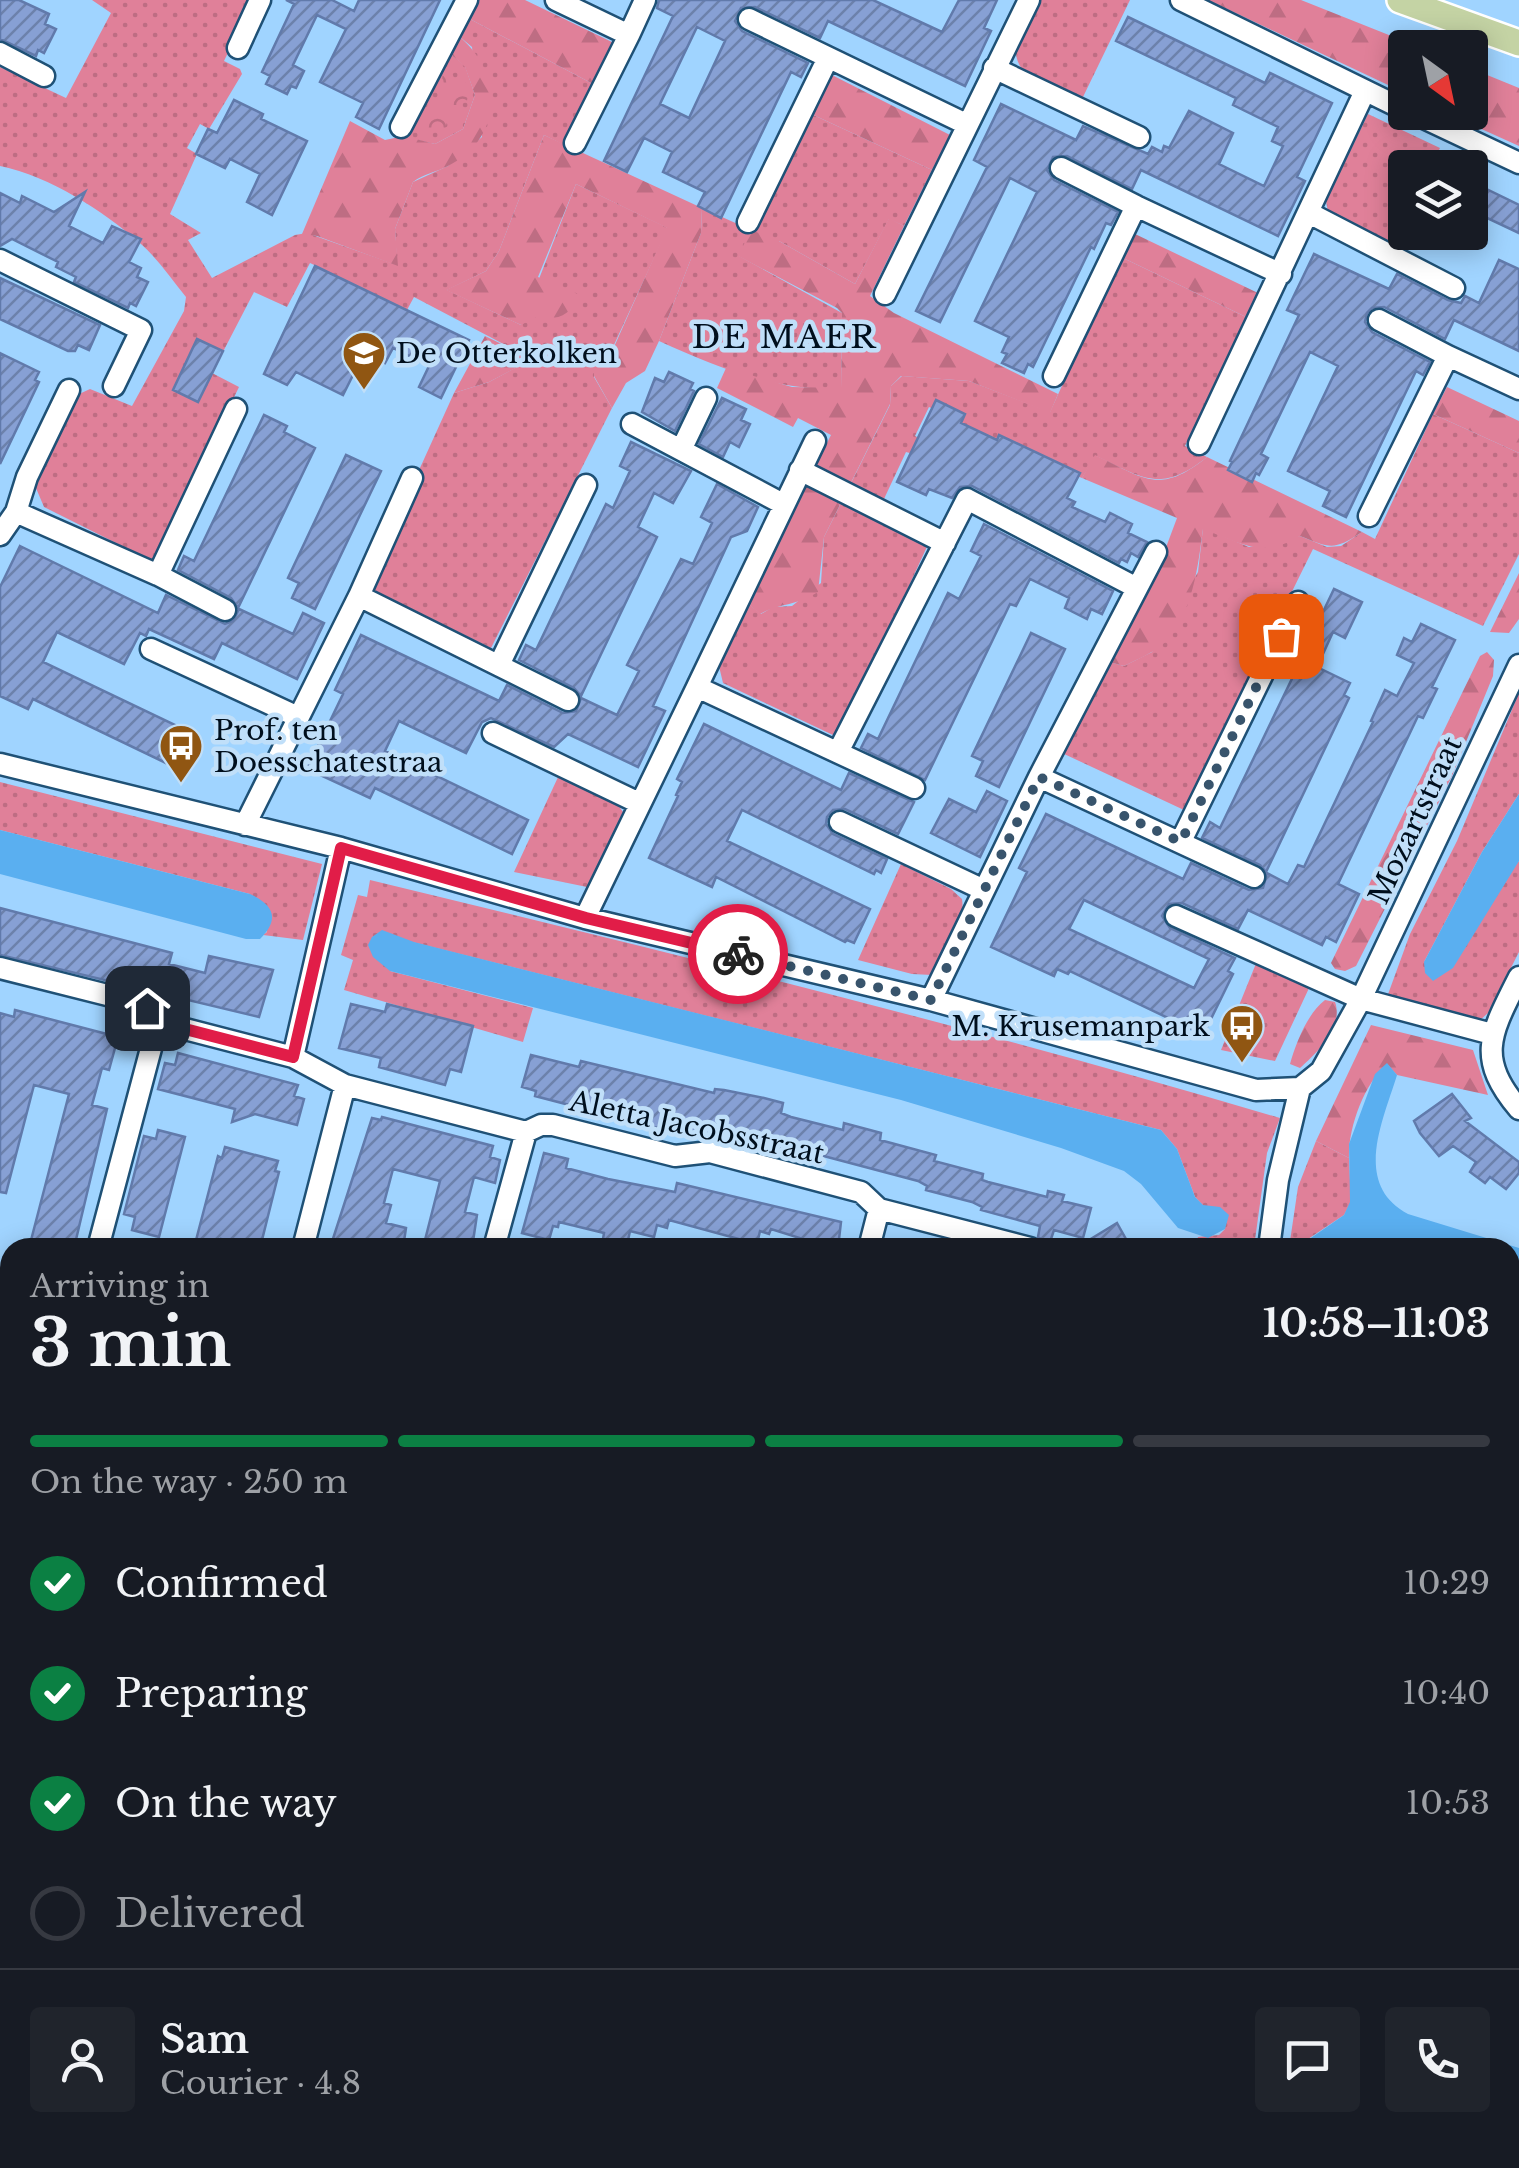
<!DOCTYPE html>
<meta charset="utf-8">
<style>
:root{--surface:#171b24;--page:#20242c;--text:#f1f3f6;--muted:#9ea1a6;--line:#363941;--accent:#0b8043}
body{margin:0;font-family:"Libre Baskerville",serif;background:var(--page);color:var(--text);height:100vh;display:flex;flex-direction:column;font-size:38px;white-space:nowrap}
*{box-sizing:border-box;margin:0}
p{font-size:32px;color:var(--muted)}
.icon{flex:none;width:55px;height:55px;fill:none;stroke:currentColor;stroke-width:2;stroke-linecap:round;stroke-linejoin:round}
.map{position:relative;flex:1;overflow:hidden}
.side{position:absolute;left:0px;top:1238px;width:1520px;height:932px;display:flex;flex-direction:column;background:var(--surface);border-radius:30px 30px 0 0;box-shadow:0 5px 25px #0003}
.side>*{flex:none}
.needle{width:65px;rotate:147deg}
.controls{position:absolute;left:1388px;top:30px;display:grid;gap:20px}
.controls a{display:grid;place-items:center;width:100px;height:100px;border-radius:10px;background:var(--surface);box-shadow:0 5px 25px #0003;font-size:50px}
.pin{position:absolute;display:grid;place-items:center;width:85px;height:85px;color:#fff;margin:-42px;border-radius:20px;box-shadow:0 5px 15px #0006}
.courier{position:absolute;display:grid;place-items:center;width:100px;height:100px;margin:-50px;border:8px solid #e11d48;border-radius:50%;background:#fff;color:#222;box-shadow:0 2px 12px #0007}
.overview em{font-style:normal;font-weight:800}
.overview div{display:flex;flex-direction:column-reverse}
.overview{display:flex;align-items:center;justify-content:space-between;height:170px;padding:0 30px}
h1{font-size:65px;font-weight:800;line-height:75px}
.bar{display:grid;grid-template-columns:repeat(4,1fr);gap:15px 10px;align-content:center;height:120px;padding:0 30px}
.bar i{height:12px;border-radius:8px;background:var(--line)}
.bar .on{background:var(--accent)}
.bar p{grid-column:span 4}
.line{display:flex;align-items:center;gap:25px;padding:0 30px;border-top:2px solid var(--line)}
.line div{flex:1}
.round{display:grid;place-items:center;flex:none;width:105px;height:105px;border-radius:10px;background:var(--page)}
ol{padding:0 30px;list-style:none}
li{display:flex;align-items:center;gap:30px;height:110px}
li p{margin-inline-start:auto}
li .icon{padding:10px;border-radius:50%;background:var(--accent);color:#fff;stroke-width:4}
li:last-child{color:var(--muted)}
li i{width:55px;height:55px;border:5px solid var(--line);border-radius:50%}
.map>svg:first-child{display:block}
.grass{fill:url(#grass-dots)}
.forest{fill:url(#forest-firs)}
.park{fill:url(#park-crowns)}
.water{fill:#5aaff0}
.building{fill:url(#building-hatch);stroke:#617aab;stroke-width:2.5;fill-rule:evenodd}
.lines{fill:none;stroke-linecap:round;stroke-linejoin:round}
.minor-casing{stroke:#1f5176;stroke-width:25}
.major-casing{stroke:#fff;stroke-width:30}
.minor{stroke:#fff;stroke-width:20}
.major{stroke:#c4d3a4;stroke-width:25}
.done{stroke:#38546c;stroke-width:10;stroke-dasharray:0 18}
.route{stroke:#e11d48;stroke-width:12}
.labels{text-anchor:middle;stroke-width:9;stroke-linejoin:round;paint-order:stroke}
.poi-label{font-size:28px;fill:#000f1d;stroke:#c0dff9;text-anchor:start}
.street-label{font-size:28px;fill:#000f1d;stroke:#c0dff9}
.quarter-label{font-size:32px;letter-spacing:2.5px;fill:#000f1d;stroke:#c0dff9}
</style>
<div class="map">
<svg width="1519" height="2168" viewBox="0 0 1519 2168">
<defs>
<pattern id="grass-dots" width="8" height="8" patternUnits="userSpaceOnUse" patternTransform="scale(2.5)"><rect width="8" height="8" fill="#e08099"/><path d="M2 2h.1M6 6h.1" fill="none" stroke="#be6d83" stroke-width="1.8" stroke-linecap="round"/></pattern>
<pattern id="forest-firs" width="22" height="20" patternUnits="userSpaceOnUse" patternTransform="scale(2.5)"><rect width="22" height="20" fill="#e08099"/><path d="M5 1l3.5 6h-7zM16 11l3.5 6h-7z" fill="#be6d83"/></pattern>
<pattern id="park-crowns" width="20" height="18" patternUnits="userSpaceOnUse" patternTransform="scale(2.5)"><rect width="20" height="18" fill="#e08099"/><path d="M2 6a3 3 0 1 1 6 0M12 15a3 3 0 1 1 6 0" fill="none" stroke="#be6d83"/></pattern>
<pattern id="building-hatch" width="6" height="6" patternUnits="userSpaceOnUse" patternTransform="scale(2.5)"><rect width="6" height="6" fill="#87a0d4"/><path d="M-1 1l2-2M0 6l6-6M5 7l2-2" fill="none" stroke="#6c81ab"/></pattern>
</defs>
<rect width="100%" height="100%" fill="#a0d4ff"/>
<path class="grass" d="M92,0h161l-29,61 16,8 2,5 -33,55 -9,-5 -13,24 10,6 -27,60 31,19 -13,7 24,38 83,-43 12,-2 90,32 -2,-36 18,-47 35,-16 34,-29 -10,-90 -12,-10 8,-19 125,66 -29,61 -20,-10 -45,116 -13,20 -39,19 74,35 55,-141 92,44 -55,119 -19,20v10l18,31 -121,240 -125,-61 88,-194 35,-11 43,-23 -118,-62 -7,13 -97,-47 -23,44 -33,-15 -42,81 27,14 -85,175 -110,-55 -11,-26 44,-86 13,-6 42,17 52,-95 2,-14c-14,-17 -28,-38 -45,-53 -39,-34 -90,-67 -141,-78v-99l66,31 45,-85z
M1040,0h90l-47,97 -61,-28c-17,-23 6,-48 18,-69z
M451,54l14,12 10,29 -12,34 -28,15 -27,-6z
M807,112l125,58 -28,56 -15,-7 -34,65 -76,-43 -40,15 103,57 -1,75c-63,4 -125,-21 -182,-47l42,-108 1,-25 49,22z
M1368,114l72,34 -10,19 -25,1v49l-15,30 -62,-35 -2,-11z
M1121,257l125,60 -61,129 22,11c-46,37 -64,21 -111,-1l-14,22 -58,-24 -95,-47 -14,29 12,6 -7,14 -14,-4 -30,64 27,12 6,-14 27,13 -89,194 -14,14 -110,-52 -5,-21 28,-60 15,12 12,-7 19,-1 29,-23 3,-46 66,-132 1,-19 11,-10 67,5 81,31z
M1433,414l86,39v101l-36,72 -170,-77 -129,261 -122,-57 44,-92 18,5 28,-14 46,-80 5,-44 46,19 51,-11 27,11 14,-1 21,-14 13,7z
M1519,693v101l-37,58 -58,110 95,-101v91l-31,61 -9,8 -92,-24 23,-63 47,-93z
M559,775l59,30 5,7 -36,75 -73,-15z
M0,782l322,82 -19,76 -40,-5 4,-3 -17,-38 -250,-64z
M901,864l50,25 11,10c4,22 -17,60 -30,76l-20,-1 -54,-14z
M370,880c305,74 610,149 910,238l-13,35 -13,94h-60l4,-10 21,-2 6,-6 -30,-32 -18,-48 -16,-19 -753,-189 -18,30 143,37 -10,34 -179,-52 9,-30 -12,-5 17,-60 9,2z
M1257,961l53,25 -35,75 -54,-11z
M1316,1141l33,17 2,44 -7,13 -36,24 4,8 -23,1 9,-61z
M0,1901l10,6v64l-10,-5z
M1114,2160h260l1,8h-274z"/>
<path class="forest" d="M478,0h47l89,43 -21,41 -125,-66z
M1208,0h93l118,47 -14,1v45z
M460,37c44,38 43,101 -12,129 -11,6 -25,8 -35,16l-18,47 3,37 -81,-30 -15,-2 48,-113 35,19 19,-4 31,8 28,-15 12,-34 -10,-28 -14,-13z
M1470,68l49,20v58l-73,-33 24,-1z
M830,74l120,61 -18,35 -125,-58z
M544,135l158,73 -1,25 -42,108 -14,30 -19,12 -14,25 -18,-32v-9l20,-20 53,-119 -91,-44 -38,93 42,18c-10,20 -22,27 -44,22l-15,8 -75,-35 40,-19 13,-20z
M889,218l15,8 -34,70 24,17 164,81 -8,19 -81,-32 -68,-5 -10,10 -1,18 -66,133 -6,55c-22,14 -38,11 -58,22l-14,-12 85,-167 -33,-17 -5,9 -76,-39 9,-20 66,19 49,1 1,-75 -5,-5 -99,-52 13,-26 28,11 76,43z
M1133,233l125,60 -12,24 -125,-60z
M485,336l48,23 -44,23 -35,11z
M1447,387l72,34v32l-86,-39z
M1095,455c49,23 64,41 112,2l155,75c-28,19 -32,16 -62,4 -38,23 -60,7 -97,-7 -5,37 -10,84 -38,113 -11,11 -27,17 -41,24l-18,-5 50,-87 21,-56 -95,-40z
M1519,573v46l-10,14 -19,-1z
M1487,652l7,8 -1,16 -41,100 -96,190 -11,5 -10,-2 -4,-6 149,-307z
M1325,1000l10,2c9,25 -18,51 -35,66l-10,-4c6,-21 17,-50 35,-64z
M1371,1025l102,25 15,45 -91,-20 -10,-11c-23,20 -39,64 -38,94l-33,-17z"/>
<path class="park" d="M443,74l10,1 1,5 15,3 -2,18 -7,1 -2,18 -10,-1 -4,13 -27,-3 1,-8 20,-24z"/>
<path class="water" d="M1519,794v67l-66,107 -20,13 -8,-8 -1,-11 58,-110z
M0,830l250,64c24,11 30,25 10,45h-14l-246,-65z
M382,930l32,12 747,188 16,19 18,48 8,8 17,2 9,8 -4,14 -17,9 -30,-10 -37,-44 -17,-13 -63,-23 -160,-48 -511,-129 -17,-14 -5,-12 4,-8z
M1387,1063l10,12c-14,46 -45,109 11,139l111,34v56l-9,-1v-55l-198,-1 -4,-7 36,-25 6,-13 -1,-58 26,-70z
M0,1966l10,5v189h237l6,8h-253z"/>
<path class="building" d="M0,0h19l30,14 -4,10 11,5 -12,24 -6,-3 -2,6 -36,-17z
M286,0h46l22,11 5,-11h81l-61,129 -23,-12 7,-14 -43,-21 26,-53 -29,-14 -24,50 11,6 -8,17 -5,-2 -4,8 -21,-10 4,-8 -8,-4 32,-68z
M659,0h214l69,32 17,-32h38l-13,28 7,3 -26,55 -137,-65 -8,17 -65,-31 -14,1 -6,13 7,10 66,32 -7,14 -10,-5 -70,146 -23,-12 7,-14 -42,-20 9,-20 -28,-14 -17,34 -23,-11 69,-145 -16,-8zM697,27l28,14 -36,77 -29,-14z
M1128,17l137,66 5,-10 62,30 -35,74 8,4 -27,55 -137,-66 -9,19 -65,-33 -14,1 -6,13 7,10 64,32 -7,13 -5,-2 -12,26 -3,-2 -58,120 -5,-3 -4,9 -22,-10 5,-9 -5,-2 7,-15 -34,-16 62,-129 -27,-14 -70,144 -24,-11 71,-144 -13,-7 27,-56 75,36 7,-14 65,28 4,-7 10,5 2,-6 5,2 20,-37 44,22 -14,31 45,22 19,-40 -11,-5 6,-14 -45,-22 3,-7 -120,-57z
M234,100l29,14 -2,5 46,22 -35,74 -25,-13 13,-28 -30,-15 -5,9 -29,-14 12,-25 9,4z
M1470,181l49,24v28l-49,-23z
M85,192l-16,34 34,17 9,-17 29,13 -12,23 12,6 -4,9 11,5 -12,24 -6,-3 -2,5 -54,-26 2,-5 -20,-10 2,-5 -46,-23 -12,7v-53l20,10 2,-7 32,16z
M1314,254l75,35 8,-15 51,26 13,3 4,-7 14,7 20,-43 20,9v82l-65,-31 -9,19 -61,-32 -12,1 -5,5 -2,9 7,10 58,30 -7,13 -7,-4 -70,146 -23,-11 7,-15 -42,-20 50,-105 -28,-14 -49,102 7,4 -9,17 -3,-2 -4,9 -24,-12 4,-8 -2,-1 69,-146 -12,-5z
M315,266l154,74 -28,58 -22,-11 10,-21 -36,-18 -8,15 -21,-10 -21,42 -47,-23 -9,13 -23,-11z
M0,278l100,47 -11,25 -11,-5 -3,6h-7l-68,-32z
M197,339l26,12 -25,51 -25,-12z
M0,353l39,19 -4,8 4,2 -39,82z
M669,372l24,11 -3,6 4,2 -19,40 -33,-19 13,-34 9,4z
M722,398l24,11 -5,11 9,4 -11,23 -9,-5 -7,15 -24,-13z
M936,400l29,14 -4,9 36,17 2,-5 81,38 -13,25 8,4 -3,5 33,15 5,-9 22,11 -4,9 19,9 -9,15 -7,-4 -4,9 -6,-3 -2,4 -147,-77 -12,1 -8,11 -23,-9 -3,6 -29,-13z
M264,415l23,11 -3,6 31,16 -77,160 -7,-10 -53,-28 6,-14 10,5z
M631,442l60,29 -18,32 -19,-10 -16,34 19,10 -76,159 -7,-8 -55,-28 7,-15 10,5 70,-146 7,4 17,-37 -10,-5z
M346,455l35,16 -66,138 -23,-11 7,-15 -11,-5z
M717,484l41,23 -11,24 -16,6 -78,169 12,5 -27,56 -70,-33 -14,13 -63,-29 -9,4 -16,31 -67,-32 -14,30 143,69 -16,34 -137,-66 -5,10 -63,-29 36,-75 -8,-4 26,-55 138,66 8,-16 56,28 13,-2 5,-13 36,17 22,-44 -12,-6 54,-106 12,5 19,-41 -11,-6z
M984,524l129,67 -11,23 -11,-5 -4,10 -22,-11 4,-10 -39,-19 -14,27 -6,-2 -85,176 -64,-32 7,-14 10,5 70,-146 11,6 22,-43 -10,-5z
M20,546l138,67 8,-18 59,29 8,-3 6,-12 54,25 10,-21 21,10 -27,56 -75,-36 -8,16 -65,-30 -3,7 -6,-3 -16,31 -67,-32 -14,30 151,72 -13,26 -7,-3 -4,8 -137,-66 -5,10 -28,-13v-109z
M1334,589l28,13 -17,36 -12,-6 -16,35 33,16 -6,12 5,3 -83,174 -6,-7 -58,-27 8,-16 10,6 80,-166 -6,-3 14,-28 5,2z
M1421,624l34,16 -23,47 5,2 -14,29 -5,-2 -80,168 21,10 -23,48 -10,-5 -4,8 -74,-35 -10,19 -56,-26 -13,1 -7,12 8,12 65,30 -7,13 5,3 -26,53 -7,-3 -3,5h-6l-121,-58 -2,3 -11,-5 -3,7 -63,-29 36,-75 -8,-4 27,-54 137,65 8,-16 58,27 14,-2 4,-15 21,11 10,-19 6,2 69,-145 -2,-1 14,-31 12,6 17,-33 -17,-8 7,-17 8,4zM1084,900l125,59 -15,29 -125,-59z
M1031,633l34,16 -66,138 -23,-11 7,-15 -11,-5z
M704,724l137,66 8,-17 65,29 -16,32 -53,-25 -12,1 -6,7 -1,7 7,10 54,25 -6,14 -5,-3 -2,4 -132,-64 -15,31 143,68 -16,34 -7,-3 -2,2 -129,-65 -4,10 -63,-29 29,-62 -2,-1 6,-13 -5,-3z
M987,791l20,10 -27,56 -49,-24 18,-34 27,13z
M0,908l172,45 -3,11 36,9 4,-17 64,14 -14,47 -259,-62z
M351,1004l34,8 2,-8 86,22 -12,46 -11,-3 -5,16 -66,-18 2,-9 -42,-10z
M15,1010l103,27 -9,33 -7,-2 -10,37 15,4 -33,139h-45l40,-154 -35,-9 -28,108 -6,-1v-179l14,4z
M178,1053l120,32 -4,11 10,3 -7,26 -42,-11 -23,8 3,-13 -77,-20 7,-26 10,2z
M531,1055l48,12 2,-6 133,32 1,-4 9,1 40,8 19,5 -2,10 10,4 52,13 1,-7 37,10 -1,7 56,15 -2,6 49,13 -1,6 6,2 59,15 1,-6 16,4 -2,6 29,7 -8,30 -29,-8 -5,15 -11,-8 2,-11 -59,-16 1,-3 -10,-5 -46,-12 1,-4 -9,-5 -117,-31 -3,9 -105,-28 -1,6 -157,-41 1,-5 -14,-4z
M1452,1094l19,24 -6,3 54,41v11l-13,16 -16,-12 -5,6 -15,-11 6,-10 -23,-16 -14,10 -19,-23 -6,-12z
M382,1117l111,29 -3,11 10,3 -5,23 -21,-6 -9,35 12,3 -5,33h-49l17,-67 -47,-12 -9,34 7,2 -5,18 20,5 -3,20h-73l42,-130 9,2z
M158,1130l27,7 -26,100 -27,-7 3,-13 -11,-3 20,-78 12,3z
M225,1147l53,14 -3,10 4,1 -19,76 -39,-9 -2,9h-25l24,-92 4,2z
M544,1153l24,6 -2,9 42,11 67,13 2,-9 164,39 -3,26h-38l3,-9 -32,-10 -2,5 -9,-3 -3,13 -88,-24 -2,8 -10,-3 -3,12 -24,-6 -3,14 -24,-6 1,-6 -45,-11 -1,5 -5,-1 -4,14 -27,-7z
M1117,1223l14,25h-55z"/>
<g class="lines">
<defs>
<path id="minor" d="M556,0l73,35 16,-35
M1181,0l224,110
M749,19l217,105
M238,48l22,-48
M0,53l44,23
M994,68l145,69
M1411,112l108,51
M401,127l66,-127
M575,143l54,-108
M1061,168l75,38
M1309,213l145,75
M748,222l80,-164
M0,260l141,70 -27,56
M885,294l144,-294
M1379,320l69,36
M1054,376l82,-170 145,68
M632,424l151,80
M1199,444l166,-353
M682,448l24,-50
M800,470l145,73
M16,512l142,63 67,35
M1369,516l79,-160 71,33
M0,535l16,-23 11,-35 42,-87
M158,575l78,-166
M359,596l53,-118
M151,649l145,67
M499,665l87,-180
M697,687l118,-246
M493,733l146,70
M838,752l129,-253 170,89
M0,764l341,84 244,70 346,82 325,90 44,-2 21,-17 40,-72 158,-334
M1039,777l117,-225
M840,822l144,68
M245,825l114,-229 209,104
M1181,841l117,-239
M1176,916l185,83 131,35
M585,918l112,-231 217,101
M0,968l139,35 19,19 135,35 52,28 181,47 15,-7h12l122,31 35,-4 151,40 18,17 151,39
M1519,977c-28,56 -44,80 0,132
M931,1000l108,-223 215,100
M293,1057l48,-209
M98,1248l60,-226
M303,1248l42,-163
M494,1248l32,-116
M869,1248l10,-39
M1269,1248l9,-68 22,-92
M0,1351l10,-7
M1510,1402h9
M1510,1584l9,1
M0,1689l10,6
M1510,1926l9,1
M1510,2104h9
M432,2160l15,8
M958,2160l14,4 13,-4
M1386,2160l2,8
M589,2168l2,-8
M790,2168l2,-8"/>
<path id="major" d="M1400,0l119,43"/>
</defs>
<use href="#minor" class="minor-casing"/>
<use href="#major" class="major-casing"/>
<use href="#minor" class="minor"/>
<use href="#major" class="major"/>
</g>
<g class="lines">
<path class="done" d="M738,954l193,46 108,-223 142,65 100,-206"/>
<path class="route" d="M147,1008l11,14 135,35 48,-209 245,70 152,36"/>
</g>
<defs>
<symbol id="school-pin" viewBox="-11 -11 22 30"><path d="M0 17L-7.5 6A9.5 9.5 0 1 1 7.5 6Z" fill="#905612" stroke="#c0dff9"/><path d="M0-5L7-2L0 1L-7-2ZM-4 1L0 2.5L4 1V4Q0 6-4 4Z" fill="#fff"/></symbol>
<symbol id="bus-pin" viewBox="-11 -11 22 30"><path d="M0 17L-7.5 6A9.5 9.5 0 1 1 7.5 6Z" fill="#905612" stroke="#c0dff9"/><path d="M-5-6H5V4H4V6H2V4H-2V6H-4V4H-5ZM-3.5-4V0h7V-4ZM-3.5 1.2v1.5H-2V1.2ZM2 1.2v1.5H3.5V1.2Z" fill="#fff"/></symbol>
</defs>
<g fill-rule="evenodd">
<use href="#school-pin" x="339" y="328" width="50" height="68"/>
<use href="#bus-pin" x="156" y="721" width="50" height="68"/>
<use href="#bus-pin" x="1217" y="1001" width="50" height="68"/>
</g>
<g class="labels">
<g class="poi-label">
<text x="396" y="363">De Otterkolken</text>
<text x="214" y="740">Prof. ten<tspan x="214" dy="32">Doesschatestraa</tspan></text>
<text x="1210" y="1036" text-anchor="end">M. Krusemanpark</text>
</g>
<g class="street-label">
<text transform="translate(1415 820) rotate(-65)" y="10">Mozartstraat</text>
<text transform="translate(697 1127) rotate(12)" y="10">Aletta Jacobsstraat</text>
</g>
<g class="quarter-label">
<text x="785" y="348">DE MAER</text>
</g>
</g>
</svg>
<div class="controls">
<a><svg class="needle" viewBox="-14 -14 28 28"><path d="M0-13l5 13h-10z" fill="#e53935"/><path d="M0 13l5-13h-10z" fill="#9ea1a6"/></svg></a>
<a><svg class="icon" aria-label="layers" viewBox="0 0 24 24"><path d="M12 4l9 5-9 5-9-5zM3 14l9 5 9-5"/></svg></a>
</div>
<div class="pin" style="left:1281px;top:636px;background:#ea580c"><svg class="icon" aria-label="bag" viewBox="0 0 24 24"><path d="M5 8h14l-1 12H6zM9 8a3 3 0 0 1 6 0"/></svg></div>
<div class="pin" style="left:147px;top:1008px;background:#1f2937"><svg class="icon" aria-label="home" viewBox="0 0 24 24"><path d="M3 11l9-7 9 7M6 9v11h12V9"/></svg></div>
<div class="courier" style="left:738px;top:954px"><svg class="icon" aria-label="bike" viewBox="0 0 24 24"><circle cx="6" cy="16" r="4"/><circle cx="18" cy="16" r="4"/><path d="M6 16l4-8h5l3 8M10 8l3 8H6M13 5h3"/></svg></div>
<section class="side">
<div class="overview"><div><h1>3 min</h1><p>Arriving in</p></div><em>10:58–11:03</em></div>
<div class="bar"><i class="on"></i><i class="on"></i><i class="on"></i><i></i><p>On the way · 250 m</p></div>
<ol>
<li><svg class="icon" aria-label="check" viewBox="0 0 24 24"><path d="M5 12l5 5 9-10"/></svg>Confirmed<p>10:29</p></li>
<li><svg class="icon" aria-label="check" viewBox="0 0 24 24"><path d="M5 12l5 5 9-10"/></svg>Preparing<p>10:40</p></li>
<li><svg class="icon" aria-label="check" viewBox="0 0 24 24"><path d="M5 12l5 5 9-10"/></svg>On the way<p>10:53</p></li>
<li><i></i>Delivered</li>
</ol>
<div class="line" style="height:180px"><a class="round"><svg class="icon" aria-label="person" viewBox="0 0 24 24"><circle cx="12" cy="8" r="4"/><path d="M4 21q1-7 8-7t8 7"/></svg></a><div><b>Sam</b><p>Courier · 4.8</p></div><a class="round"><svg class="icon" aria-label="chat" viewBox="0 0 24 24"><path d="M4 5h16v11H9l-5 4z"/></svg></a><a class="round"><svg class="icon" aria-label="phone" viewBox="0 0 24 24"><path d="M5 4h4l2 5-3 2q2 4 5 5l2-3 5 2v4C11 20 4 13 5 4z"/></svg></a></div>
</section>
</div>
